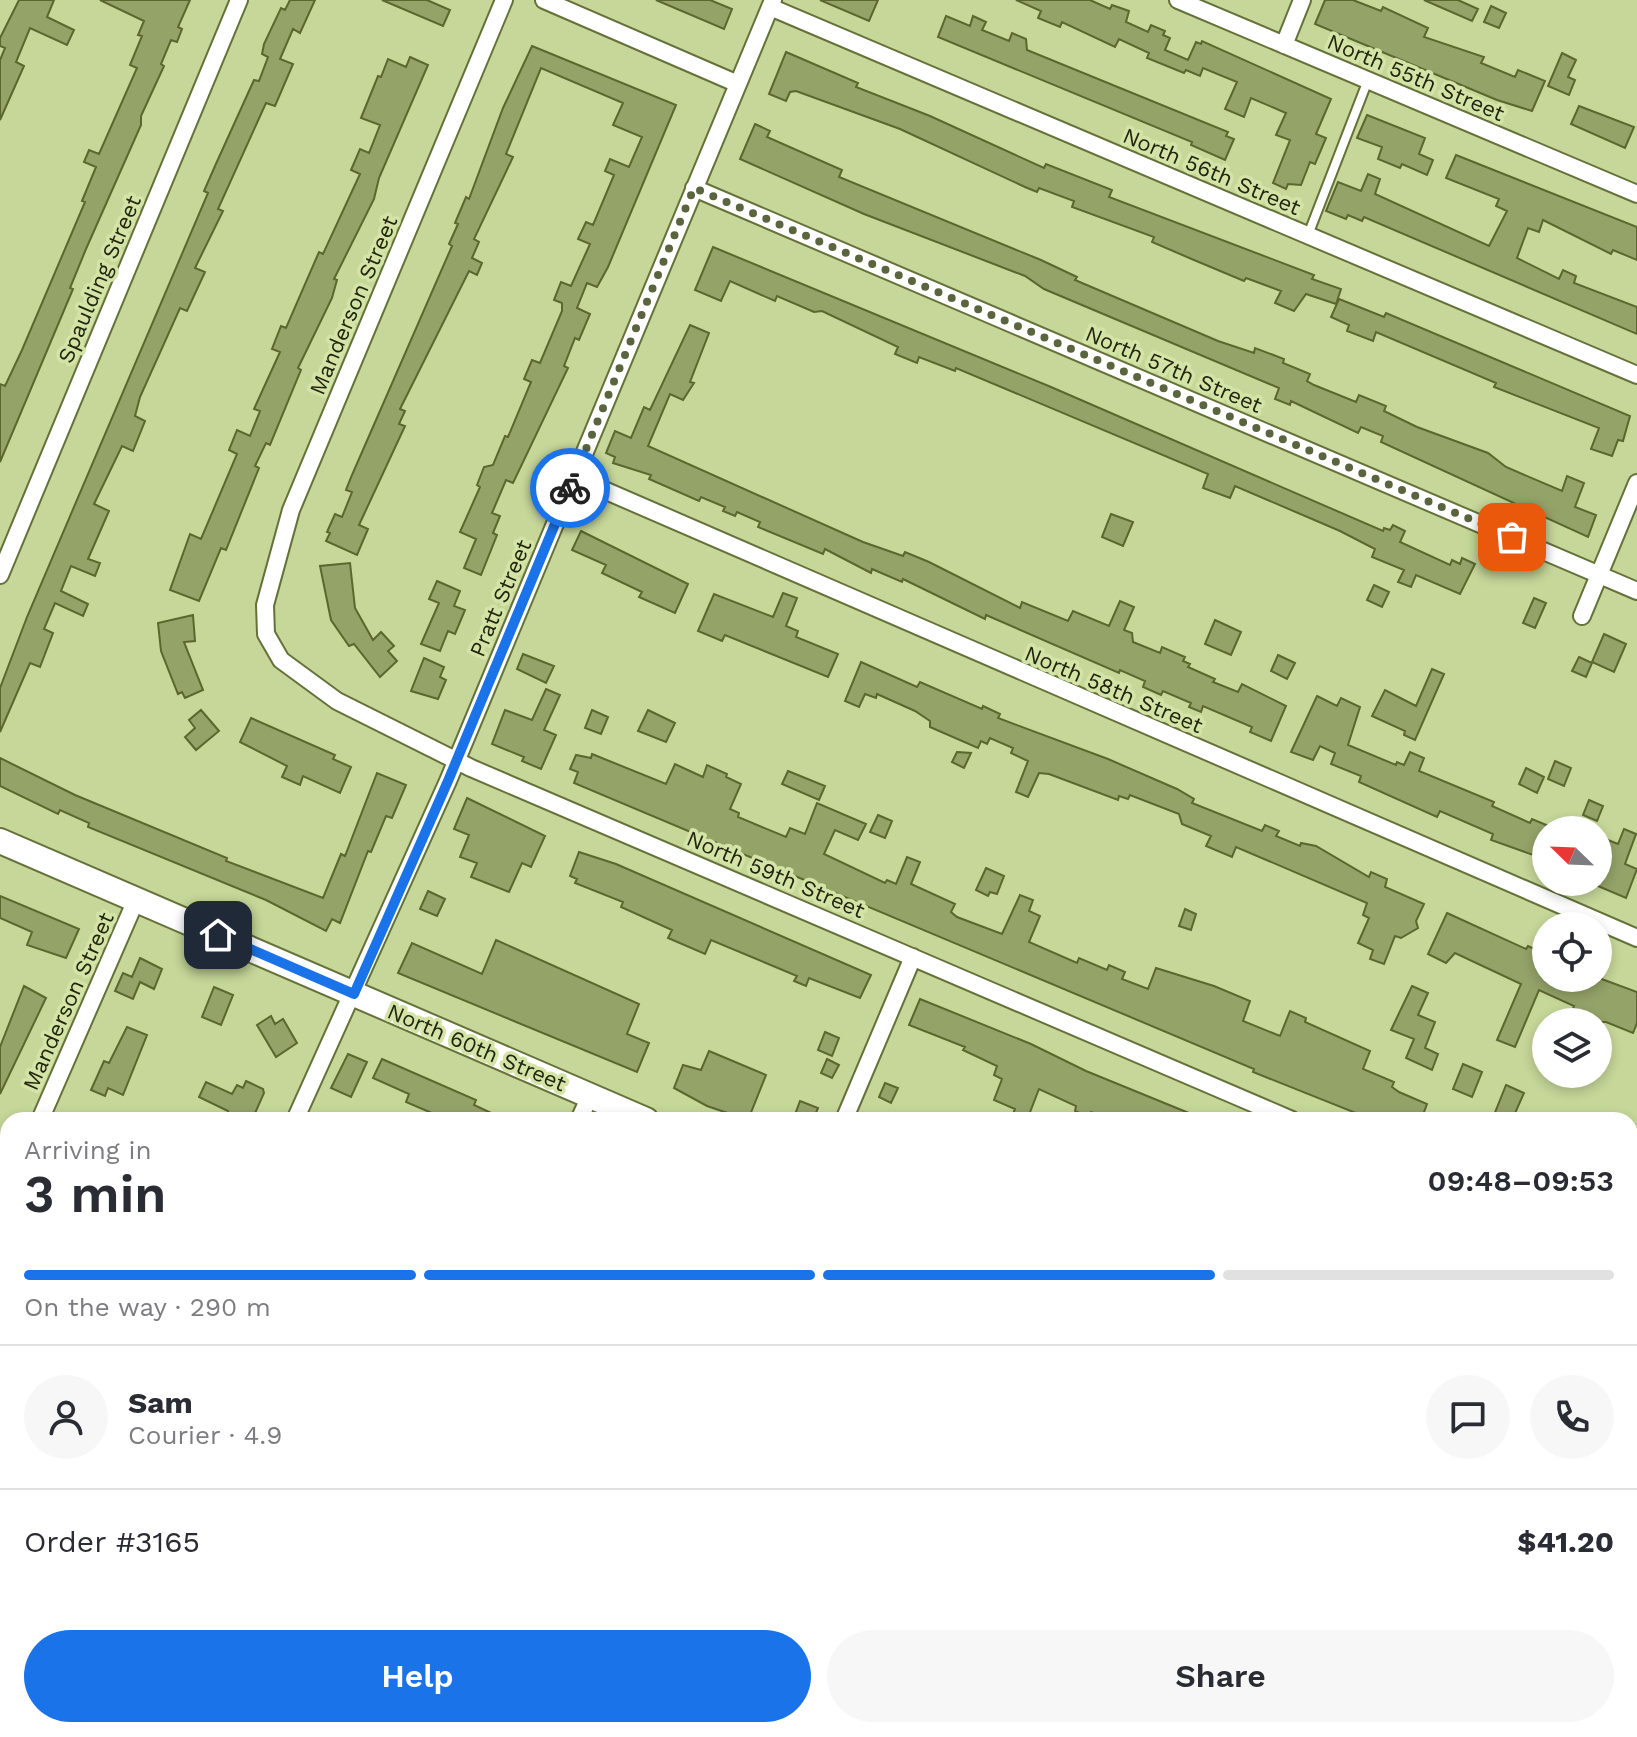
<!DOCTYPE html>
<meta charset="utf-8">
<style>
:root{--surface:#fff;--page:#f7f7f7;--text:#2b2b33;--muted:#7c7c81;--line:#e1e1e2;--accent:#1a73e8}
body{margin:0;font-family:"Work Sans",sans-serif;background:var(--page);color:var(--text);height:100vh;display:flex;flex-direction:column;font-size:30px;white-space:nowrap}
*{box-sizing:border-box;margin:0}
p{font-size:26px;color:var(--muted)}
.icon{flex:none;width:44px;height:44px;fill:none;stroke:currentColor;stroke-width:2;stroke-linecap:round;stroke-linejoin:round}
.map{position:relative;flex:1;overflow:hidden}
.drawer{position:absolute;left:0px;top:1112px;width:1638px;height:626px;display:flex;flex-direction:column;background:var(--surface);border-radius:24px 24px 0 0;box-shadow:0 4px 12px #0003}
.drawer>*{flex:none}
.needle{width:52px;rotate:293deg}
.fabs{position:absolute;left:1532px;top:816px;display:grid;gap:16px}
.fabs a{display:grid;place-items:center;width:80px;height:80px;border-radius:50%;background:var(--surface);box-shadow:0 4px 12px #0003;font-size:40px}
.pin{position:absolute;display:grid;place-items:center;width:68px;height:68px;color:#fff;margin:-34px;border-radius:16px;box-shadow:0 4px 12px #0006}
.courier{position:absolute;display:grid;place-items:center;width:80px;height:80px;margin:-40px;border:6px solid #1a73e8;border-radius:50%;background:#fff;color:#222;box-shadow:0 2px 10px #0007}
.summary em{font-style:normal;font-weight:600}
.summary div{display:flex;flex-direction:column-reverse}
.summary{display:flex;align-items:center;justify-content:space-between;height:136px;padding:0 24px}
h1{font-size:52px;font-weight:600;line-height:60px}
.bar{display:grid;grid-template-columns:repeat(4,1fr);gap:12px 8px;align-content:center;height:96px;padding:0 24px}
.bar i{height:10px;border-radius:6px;background:var(--line)}
.bar .current{background:var(--accent)}
.bar p{grid-column:span 4}
.line{display:flex;align-items:center;gap:20px;padding:0 24px;border-top:2px solid var(--line)}
.line div{flex:1}
.round{display:grid;place-items:center;flex:none;width:84px;height:84px;border-radius:42px;background:var(--page)}
.action{display:flex;gap:16px;margin-top:auto;padding:16px 24px}
.action a{flex:1;height:92px;border-radius:48px;background:var(--accent);color:#fff;font-size:32px;font-weight:600;line-height:92px;text-align:center}
.action a+a{background:var(--page);color:var(--text)}
.map>svg:first-child{display:block}
.building{fill:#94a368;stroke:#5a672e;stroke-width:2}
.lines{fill:none;stroke-linecap:round;stroke-linejoin:round}
.service-casing{stroke:#647239;stroke-width:12}
.minor-casing{stroke:#647239;stroke-width:20}
.secondary-casing{stroke:#647239;stroke-width:28}
.primary-casing{stroke:#647239;stroke-width:30}
.service{stroke:#fff;stroke-width:8}
.minor{stroke:#fff;stroke-width:16}
.secondary{stroke:#fff;stroke-width:24}
.primary{stroke:#fff;stroke-width:26}
.done{stroke:#5a643f;stroke-width:8;stroke-dasharray:0 14.4}
.route{stroke:#1a73e8;stroke-width:10}
.labels{text-anchor:middle;stroke-width:7;stroke-linejoin:round;paint-order:stroke}
.street-label{font-size:22px;fill:#20260e;stroke:#d3e4a6}
</style>
<div class="map">
<svg width="1637" height="1737" viewBox="0 0 1637 1737">
<rect width="100%" height="100%" fill="#c6d799"/>
<path class="building" d="M19,0h35l-7,17 27,13 -7,15 -37,-17 -14,34 8,4 -24,54v-60l5,-12 -5,-2v-8z
M100,0h90l-12,27 4,2 -5,13 -6,-2 -10,24 3,2 -23,50v9l-55,124 -16,39 3,1 -73,173v-78l5,2 17,-36 63,-148 -3,-1 14,-34 -12,-5 5,-12 10,4 38,-86 -7,-3 12,-29 -4,-1 6,-14z
M290,0h25l-15,33 -7,-4 -13,30 13,5 -18,42 -9,-3 -48,106 5,2 -28,57 10,4 -18,39 -7,-3 -40,89 -5,19 10,5 -12,30 -11,-5 -28,58 15,7 -21,48 12,4 -5,13 -24,-10 -10,25 27,13 -5,12 -28,-13 -11,26 9,4 -13,34 -10,-4 -30,69v-44l27,-71 181,-424 -4,-2 11,-25 39,-86 5,1 9,-24 -6,-3 2,-10 17,-36 4,2z
M382,0h45l23,10 -7,16z
M656,0h54l22,9 -8,20z
M820,0h58l-9,21z
M1016,0h74l20,9 2,-4 17,6 -3,11 22,10 3,-7 14,6 -2,4 7,3 -5,12 23,10 8,-18 5,2 1,-3 129,58 -15,35 10,4 -11,26 -5,-2 -9,23 -13,-1 -2,5 -13,-6 17,-43 -14,-5 10,-22 -35,-15 -7,19 -19,-8 12,-27 -34,-14 -3,8 -14,-6 -2,3 -37,-15 2,-5 -30,-14 -4,8 -53,-25 -2,5 -22,-9 3,-7z
M1325,0h28l28,11 2,-4 45,21 -4,9 60,20 -3,6 34,14 3,-7 27,11 -13,30 -35,-11 -182,-76z
M1424,0h34l20,9 -6,12z
M1491,6l15,7 -7,15 -15,-6z
M946,16l24,10 3,-10 13,6 -4,8 27,11 3,-8 14,6 1,11 201,82 -2,4 8,3 -9,21 -34,-15 1,-3 -254,-105z
M532,46l144,59 -68,162 -11,20 -10,-4 -10,25 13,6 -11,26 -4,-2 -11,28 4,2 -55,115 -7,-3 -14,33 8,3 -7,17 4,2 -16,40 -17,-7 12,-29 -16,-7 20,-45 -3,-2 7,-18 9,-2 12,-29 3,1 23,-55 -7,-3 8,-19 8,3 22,-52v-8l-8,-3 7,-18 10,4 19,-42 -12,-5 8,-17 7,3 21,-50 -9,-4 5,-12 19,8 13,-30 -29,-12 10,-22 -82,-35 -35,86 7,3 -39,82 5,3 -7,16 10,5 -5,12 -8,-4 -69,138 5,2 -6,13 6,2 -46,99 9,4 -11,26 -31,-14 4,-8 -3,-1 8,-18 7,3 10,-25 -6,-2 6,-15 100,-229 -3,-2 9,-20 -3,-1 11,-26 3,2 34,-91z
M786,52l72,31 -2,4 74,29 114,52 2,-4 66,26 -3,7 205,78 -2,4 29,10 -5,15 -30,-10 -12,17 -19,-8 6,-12 -35,-13 -2,3 -50,-21 -42,-18 2,-5 -82,-30 2,-6 -35,-13 -2,4 -12,-5 -125,-58 -104,-38 -6,1 -4,9 -17,-7z
M1562,53l14,7 -8,17 7,3 -6,15 -21,-9z
M410,57l18,8 -49,113 -5,21 -40,80 3,1 -5,18 -34,70 3,2 -31,75 -4,-2 -11,23 4,2 -33,82 -5,-2 -22,53 -29,-11 20,-56 11,5 36,-85 -8,-4 8,-20 13,6 10,-25 -6,-2 26,-57 -8,-3 9,-23 5,2 33,-76 4,2 37,-80 -9,-4 9,-21 9,4 11,-28 -19,-7 17,-42 3,1 7,-18 18,8z
M1579,106l55,21 -9,21 -54,-24z
M1367,115l58,23 -6,16 14,6 -6,15 -25,-11 -2,4 -22,-9 4,-12 -25,-9z
M755,124l15,7 -3,6 75,33 -3,7 202,83 36,17 -2,3 143,61 36,12 1,-5 29,11 -1,4 27,11 -3,7 7,4 42,17 3,-7 27,11 -2,5 33,16 71,26 18,14 56,24 5,-15 17,7 -9,24 21,8 -8,22 -207,-95 2,-6 -22,-9 -3,6 -67,-32 -1,4 -15,-6 4,-11 -235,-99 -19,-13 -161,-62 -124,-55z
M1456,155l181,72v33l-24,-10 -2,4 -68,-34 -4,12 -11,-4 -11,30 42,21 4,-9 13,6 -2,7 63,24v27l-273,-117 -2,4 -14,-6 -2,4 -20,-8 12,-29 23,9 7,-17 12,5 -5,15 114,52 18,-35 -11,-5 3,-7 -53,-21z
M713,247l338,140 332,144 1,-3 6,2 3,-5 12,6 -5,11 50,23 2,-5 8,4 2,-6 13,6 -15,30 -44,-19 -5,12 -13,-5 6,-12 -32,-13 3,-8 -35,-18 -105,-45 -5,12 -27,-10 5,-14 -252,-106 -1,3 -36,-14 -2,6 -22,-9 3,-7 -76,-36 -8,1 -37,-16 -2,5 -45,-20 -9,20 -26,-11z
M1339,299l45,18 2,-4 244,103 -7,25 -5,-1 -6,16 -21,-7 8,-21 -105,-41 2,-4 -120,-51 -3,9 -26,-10 2,-6 -18,-8z
M690,325l19,8 -19,49 4,1 -11,17 -13,-6 -22,52 215,96 40,14 2,-4 24,10 91,46 2,-6 46,19 5,-10 36,15 11,-25 14,6 -10,23 8,3 1,9 27,11 2,-6 23,10 -2,4 7,3 -2,3 27,12 -2,3 25,10 4,-8 44,22 -15,35 -21,-9 2,-5 -49,-21 -2,6 -12,-5 2,-4 -28,-12 -2,4 -18,-8 2,-6 -25,-11 -1,3 -133,-58 -1,4 -82,-40 -1,3 -30,-13 -1,4 -46,-24 -2,5 -65,-27 2,-5 -23,-10 -2,4 -12,-5 2,-4 -24,-10 -2,4 -50,-22 2,-4 -38,-12 2,-6 -9,-4 9,-22 16,7 13,-31 6,3z
M1111,514l22,8 -10,24 -21,-9z
M581,531l107,53 -13,29 -36,-16 3,-5 -40,-19 4,-8 -34,-15z
M350,563l5,45 18,32 8,-8 13,14 -6,5 9,10 -17,16 -26,-33 -5,2 -18,-26 -11,-54z
M437,581l23,10 -6,15 11,4 -10,24 -7,-3 -8,20 -19,-7 18,-41 -10,-4z
M1374,585l15,7 -7,15 -15,-7z
M783,593l14,5 -11,28 12,5 -2,6 42,17 -10,23 -103,-42 -3,6 -24,-10 16,-37 59,23z
M1534,598l12,5 -11,25 -12,-5z
M193,615l2,26 -11,1 19,48 -18,8 -3,-6 -4,2 -17,-43 -3,-28z
M1215,620l26,12 -10,23 -26,-11z
M1604,634l22,10 -12,28 -22,-10z
M523,654l31,12 -8,17 -29,-14z
M1278,655l17,8 -8,16 -16,-8z
M1579,657l13,6 -6,14 -14,-6z
M424,658l20,9 -4,10 6,3 -8,19 -27,-8z
M861,662l56,25 3,-5 62,27 1,-3 17,8 -2,4 110,41 69,30 17,10 -2,4 70,28 3,-6 14,6 -3,5 24,10 1,-3 15,3 53,31 2,-5 16,7 -2,8 39,17 -8,17 2,7 -17,10 -6,-2 -11,28 -14,-5 3,-9 -15,-7 11,-25 -6,-3 4,-12 -131,-56 -4,10 -26,-11 5,-10 -29,-12 -3,-10 -49,-19 -2,4 -9,-3 -1,4 -69,-26 -10,-1 -11,24 -12,-5 12,-31 -17,-8 2,-5 -23,-10 -3,6 -6,-3 -3,7 -48,-21v-6l-15,-10 -38,-17 -1,4 -11,-4 -6,13 -14,-6z
M1432,669l12,5 -29,66 -11,-5 1,-4 -33,-15 13,-26 31,16z
M546,689l14,6 -16,35 12,5 -15,34 -19,-8 2,-4 -32,-13 13,-34 27,10z
M1317,696l20,10 4,-8 19,9 -12,38 48,20 1,-3 7,3 6,-13 14,6 -5,13 75,31 -2,4 38,17 2,-4 19,8 -5,3 -7,27 -48,-17 2,-6 -53,-23 -3,6 -78,-35 2,-6 -30,-12 4,-11 -15,-7 -7,14 -22,-8z
M201,710l18,21 -23,19 -11,-13 10,-9 -6,-8z
M592,710l16,7 -7,17 -16,-6z
M648,710l27,13 -9,19 -28,-11z
M251,718l84,37 -2,4 18,8 -11,26 -37,-17 -3,9 -18,-8 5,-11 -47,-24z
M957,752l14,1 -7,15 -12,-6z
M592,754l74,30 9,-20 28,13 4,-12 20,9 -1,3 15,7 -11,25 9,4 -1,4 48,20 4,-9 15,6 12,-31 49,21 -8,16 -23,-10 -11,24 61,29 2,-3 9,4 11,-27 13,5 -9,22 44,20 -4,8 6,5 45,17 18,-39 13,5 -4,11 11,5 -11,26 48,21 2,-5 28,12 2,-5 16,7 -3,7 26,10 8,-21 58,18 36,15 -7,20 37,15 10,-25 16,7 -1,4 65,29 -7,18 31,13 -2,5 7,5 28,12 -6,16h-56l1,-3 -113,-45 1,-3 -680,-286 4,-11 -8,-3 6,-14 15,3z
M0,758l75,37 152,63 -1,3 97,37 18,-44 4,2 32,-83 29,12 -14,33 -6,-2 -15,36 -3,-1 -28,72 -8,-4 -6,12 -60,-31 -178,-73 1,-4 -29,-13 -2,4 -58,-28z
M1555,761l16,7 -7,18 -16,-7z
M1526,768l18,9 -7,16 -18,-9z
M788,771l37,15 -6,14 -37,-16z
M467,798l78,38 -14,31 -9,-4 -13,29 -38,-15 6,-14 -17,-6 9,-22 -15,-6z
M1589,800l14,6 -6,15 -14,-6z
M878,815l14,6 -7,17 -15,-6z
M1624,829l12,5 -11,30 12,5 -11,29 -28,-12v-50l20,8z
M579,852l37,12 255,111 -11,23 -51,-20 -3,8 -12,-5 3,-5 -86,-36 -6,14 -37,-16 4,-8 -51,-23 2,-5 -48,-19 2,-4 -7,-3z
M986,868l18,8 -7,18 -7,-2 -2,4 -12,-6z
M428,891l17,8 -8,17 -17,-7z
M0,896l79,33 -13,29 -39,-13 5,-13 -32,-14z
M1185,909l11,5 -5,16 -12,-4z
M1447,913l79,36 2,-3 18,8v24h53l38,14v31l-4,10 -27,-11h-21l-15,-6 4,-10 -35,-16 -24,57 -18,-7 24,-56 -66,-31 -9,10 -18,-9z
M496,940l143,64 -12,30 22,9 -12,29 -239,-99 14,-30 70,31z
M140,958l22,11 -8,20 -14,-7 -7,17 -18,-8 8,-18 9,4z
M24,986l22,12 -46,96v-47z
M1412,986l16,7 -10,22 17,7 -10,26 13,6 -6,16 -26,-12 8,-19 -23,-9z
M214,987l19,8 -12,30 -19,-8z
M920,999l111,45 55,27 120,49h-96l-19,-8 -3,5 -13,-6 1,-5 -37,-17 -12,31 -14,-6 2,-5 -21,-9 8,-21 -8,-4 3,-9 -34,-16 2,-3 -56,-22z
M271,1016l4,8 8,-5 14,24 -21,14 -19,-32z
M127,1027l20,8 -24,60 -15,-7 -3,8 -14,-6 13,-29 5,2z
M825,1032l14,6 -7,18 -14,-6z
M709,1051l57,24 -18,45 -41,-14 -33,-18 9,-23 18,5z
M348,1054l19,8 -16,35 -20,-9z
M382,1059l94,41 -2,5 32,15h-58l-42,-18 3,-8 -36,-16z
M827,1059l12,6 -7,13 -11,-5z
M1463,1064l19,8 -10,25 -19,-8z
M246,1081l17,8 1,4 -12,27h-28l4,-9 -29,-14 7,-15 26,12 5,-9 6,3z
M885,1083l13,5 -7,15 -12,-6z
M1506,1085l18,8 -12,27h-20z
M800,1101l18,7 -5,12h-20z"/>
<g class="lines">
<defs>
<path id="service" d="M1308,235l60,-155
M1630,1527l7,-17
M979,1730l3,7
M1187,1737l3,-7"/>
<path id="minor" d="M504,0l-213,510 -26,95 1,29 15,26 56,41 134,67 821,352
M544,0l194,84
M1178,0l459,194
M770,7l867,368
M1284,45l18,-45
M694,188l943,403
M574,477l1063,461
M0,575l239,-575
M1582,616l55,-133
M40,1120l96,-220
M295,1120l153,-339 325,-781
M579,1120l11,-24
M844,1120l69,-163
M0,1211l8,-18
M1630,1265l7,3
M0,1375l8,3
M824,1730l16,7
M40,1737l3,-7
M312,1737l3,-7
M579,1737l3,-7"/>
<path id="secondary" d="M0,841l646,279
M1630,1543l7,3"/>
<path id="primary" d="M1627,1737l10,-21"/>
</defs>
<use href="#service" class="service-casing"/>
<use href="#minor" class="minor-casing"/>
<use href="#secondary" class="secondary-casing"/>
<use href="#primary" class="primary-casing"/>
<use href="#service" class="service"/>
<use href="#minor" class="minor"/>
<use href="#secondary" class="secondary"/>
<use href="#primary" class="primary"/>
</g>
<g class="lines">
<path class="done" d="M570,488l124,-300 818,349"/>
<path class="route" d="M218,935l136,59 94,-213 122,-293"/>
</g>
<g class="labels">
<g class="street-label">
<text transform="translate(1416 77) rotate(23)" y="8">North 55th Street</text>
<text transform="translate(1212 171) rotate(23)" y="8">North 56th Street</text>
<text transform="translate(99 279) rotate(-67)" y="8">Spaulding Street</text>
<text transform="translate(353 305) rotate(-67)" y="8">Manderson Street</text>
<text transform="translate(1174 369) rotate(23)" y="8">North 57th Street</text>
<text transform="translate(500 598) rotate(-67)" y="8">Pratt Street</text>
<text transform="translate(1114 689) rotate(23)" y="8">North 58th Street</text>
<text transform="translate(776 874) rotate(23)" y="8">North 59th Street</text>
<text transform="translate(68 1001) rotate(-66)" y="8">Manderson Street</text>
<text transform="translate(477 1047) rotate(23)" y="8">North 60th Street</text>
</g>
</g>
</svg>
<div class="fabs">
<a><svg class="needle" viewBox="-14 -14 28 28"><path d="M0-13l5 13h-10z" fill="#e53935"/><path d="M0 13l5-13h-10z" fill="#7c7c81"/></svg></a>
<a><svg class="icon" aria-label="locate" viewBox="0 0 24 24"><circle cx="12" cy="12" r="6"/><path d="M12 2v4M12 18v4M2 12h4M18 12h4"/></svg></a>
<a><svg class="icon" aria-label="layers" viewBox="0 0 24 24"><path d="M12 4l9 5-9 5-9-5zM3 14l9 5 9-5"/></svg></a>
</div>
<div class="pin" style="left:1512px;top:537px;background:#ea580c"><svg class="icon" aria-label="bag" viewBox="0 0 24 24"><path d="M5 8h14l-1 12H6zM9 8a3 3 0 0 1 6 0"/></svg></div>
<div class="pin" style="left:218px;top:935px;background:#1f2937"><svg class="icon" aria-label="home" viewBox="0 0 24 24"><path d="M3 11l9-7 9 7M6 9v11h12V9"/></svg></div>
<div class="courier" style="left:570px;top:488px"><svg class="icon" aria-label="bike" viewBox="0 0 24 24"><circle cx="6" cy="16" r="4"/><circle cx="18" cy="16" r="4"/><path d="M6 16l4-8h5l3 8M10 8l3 8H6M13 5h3"/></svg></div>
<section class="drawer">
<div class="summary"><div><h1>3 min</h1><p>Arriving in</p></div><em>09:48–09:53</em></div>
<div class="bar"><i class="current"></i><i class="current"></i><i class="current"></i><i></i><p>On the way · 290 m</p></div>
<div class="line" style="height:144px"><a class="round"><svg class="icon" aria-label="person" viewBox="0 0 24 24"><circle cx="12" cy="8" r="4"/><path d="M4 21q1-7 8-7t8 7"/></svg></a><div><b>Sam</b><p>Courier · 4.9</p></div><a class="round"><svg class="icon" aria-label="chat" viewBox="0 0 24 24"><path d="M4 5h16v11H9l-5 4z"/></svg></a><a class="round"><svg class="icon" aria-label="phone" viewBox="0 0 24 24"><path d="M5 4h4l2 5-3 2q2 4 5 5l2-3 5 2v4C11 20 4 13 5 4z"/></svg></a></div>
<div class="line" style="height:104px"><div>Order #3165</div><b>$41.20</b></div>
<div class="action"><a>Help</a><a>Share</a></div>
</section>
</div>
